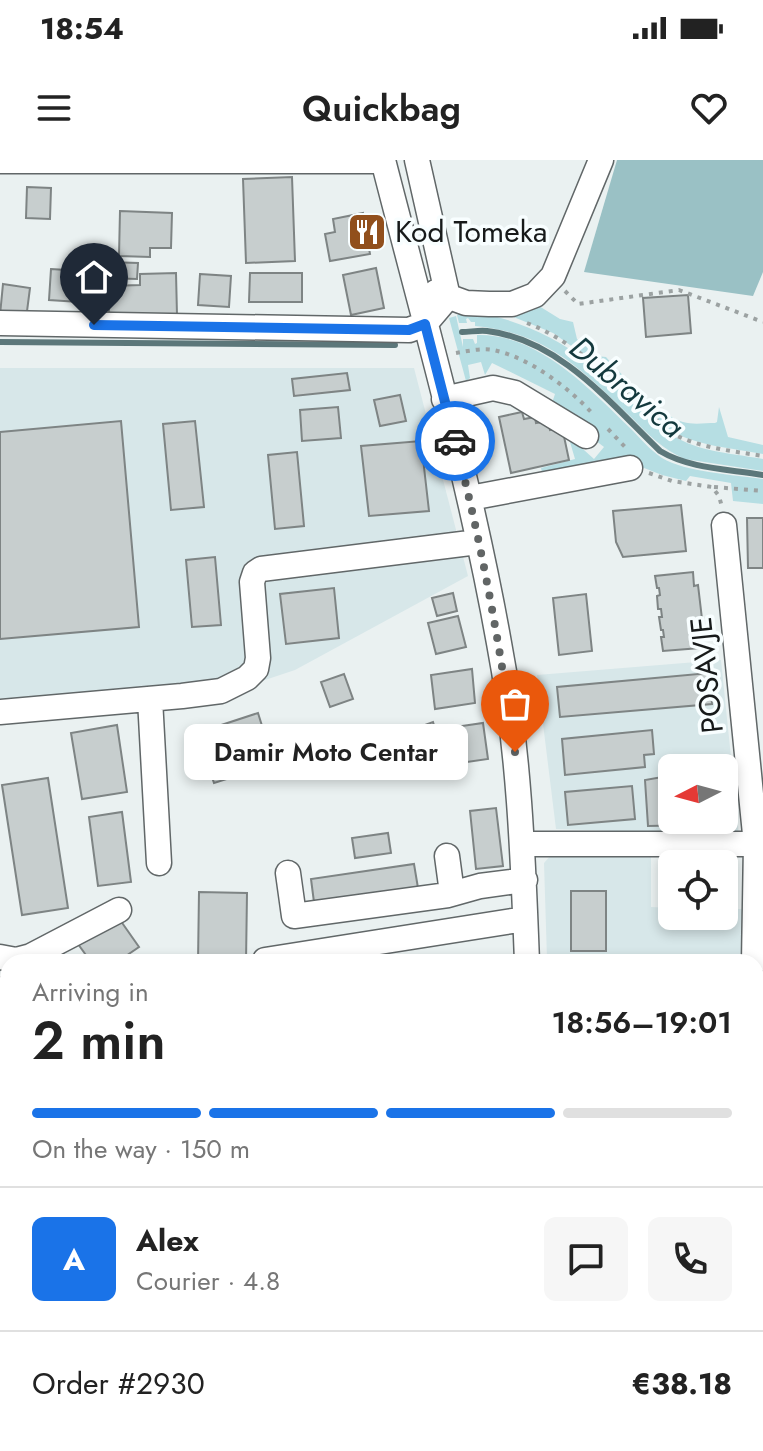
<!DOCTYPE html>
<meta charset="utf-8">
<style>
:root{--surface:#fff;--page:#f6f6f6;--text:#222;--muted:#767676;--line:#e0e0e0;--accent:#1a73e8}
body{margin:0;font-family:Jost,sans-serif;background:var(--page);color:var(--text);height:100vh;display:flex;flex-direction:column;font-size:30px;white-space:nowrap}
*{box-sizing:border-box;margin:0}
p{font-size:26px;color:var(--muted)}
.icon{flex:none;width:44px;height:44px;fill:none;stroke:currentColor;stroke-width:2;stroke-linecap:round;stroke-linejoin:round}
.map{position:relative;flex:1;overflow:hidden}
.side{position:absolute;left:0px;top:794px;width:764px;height:498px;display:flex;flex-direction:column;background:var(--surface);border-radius:24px 24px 0 0;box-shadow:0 4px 12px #0003}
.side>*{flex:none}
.needle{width:52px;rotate:264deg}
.tools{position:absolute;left:658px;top:594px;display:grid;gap:16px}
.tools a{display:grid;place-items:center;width:80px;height:80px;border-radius:12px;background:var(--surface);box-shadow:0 4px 12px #0003;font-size:40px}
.pin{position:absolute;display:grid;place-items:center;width:68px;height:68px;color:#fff;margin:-82px -34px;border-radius:50% 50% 50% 0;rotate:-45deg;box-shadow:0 0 8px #0007}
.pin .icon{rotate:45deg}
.courier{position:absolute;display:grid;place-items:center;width:80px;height:80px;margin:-40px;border:6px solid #1a73e8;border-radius:50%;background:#fff;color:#222;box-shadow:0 2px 10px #0007}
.bubble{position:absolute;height:56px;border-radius:12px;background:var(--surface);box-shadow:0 4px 12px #0003;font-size:26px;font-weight:600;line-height:56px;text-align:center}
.summary em{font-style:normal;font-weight:600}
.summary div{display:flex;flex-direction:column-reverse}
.summary{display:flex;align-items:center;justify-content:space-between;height:136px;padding:0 32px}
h1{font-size:52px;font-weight:600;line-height:60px}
.bar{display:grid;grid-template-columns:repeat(4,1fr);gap:12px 8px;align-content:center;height:96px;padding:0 32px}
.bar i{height:10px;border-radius:6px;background:var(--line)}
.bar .on{background:var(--accent)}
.bar p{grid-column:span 4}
.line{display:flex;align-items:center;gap:20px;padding:0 32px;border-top:2px solid var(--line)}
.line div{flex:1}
.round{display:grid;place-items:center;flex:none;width:84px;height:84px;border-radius:12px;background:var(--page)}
.status{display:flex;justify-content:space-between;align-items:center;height:56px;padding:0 40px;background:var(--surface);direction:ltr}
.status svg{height:22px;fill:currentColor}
header{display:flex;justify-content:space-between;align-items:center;height:104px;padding:0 32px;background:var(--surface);font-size:36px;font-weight:600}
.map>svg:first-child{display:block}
.built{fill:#d7e7e9;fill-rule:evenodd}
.green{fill:#b6dee3}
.forest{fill:#9ac1c5}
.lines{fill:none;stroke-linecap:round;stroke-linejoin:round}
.stream{stroke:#5c777a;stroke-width:6}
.building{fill:#c7cece;stroke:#7e8484;stroke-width:2}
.minor-casing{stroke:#616768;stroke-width:27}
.path{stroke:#9ca2a2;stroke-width:4;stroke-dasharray:4 6;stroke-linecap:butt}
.minor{stroke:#fff;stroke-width:24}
.done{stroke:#616565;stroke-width:8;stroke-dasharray:0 14.4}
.route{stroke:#1a73e8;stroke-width:10}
.labels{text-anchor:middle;stroke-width:7;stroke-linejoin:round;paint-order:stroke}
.poi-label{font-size:30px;fill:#171a1a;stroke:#f8feff;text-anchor:start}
.street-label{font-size:30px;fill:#171a1a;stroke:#f8feff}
.water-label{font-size:32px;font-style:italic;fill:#13393d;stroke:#f8feff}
</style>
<div class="status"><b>18:54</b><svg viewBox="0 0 49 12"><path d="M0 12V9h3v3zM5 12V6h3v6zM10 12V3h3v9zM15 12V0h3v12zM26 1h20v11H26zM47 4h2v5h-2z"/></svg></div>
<header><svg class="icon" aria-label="menu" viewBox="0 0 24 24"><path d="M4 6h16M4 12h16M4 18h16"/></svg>Quickbag<svg class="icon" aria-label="heart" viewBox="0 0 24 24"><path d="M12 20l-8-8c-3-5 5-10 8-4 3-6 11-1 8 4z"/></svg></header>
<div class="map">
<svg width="763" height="1291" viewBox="0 0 763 1291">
<rect width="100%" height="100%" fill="#eaf1f1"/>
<path class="built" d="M0,208h414l54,208 -173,94 -33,11 -262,32z
M721,500l18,175 -183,-6 -19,-154zM672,608h52v52h-52z
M552,694l99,1v52l21,1v8h52v-7h19l-1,53 -195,-3 -3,-96z"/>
<path class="green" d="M539,146l21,13 13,3 4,17 20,17 9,1c16,18 54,59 77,65 10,3 22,1 32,1l2,-1 2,-15 9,30 35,8v9c-31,-6 -65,-8 -92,-23l-70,-64 -48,-34 -47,-19z
M472,150c44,11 81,24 117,53 31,24 56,58 90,76 24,13 57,15 84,20v12l-78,-12c-22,-9 -37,-25 -53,-41 -50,-48 -84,-85 -157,-92v-4h-4l-3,-4 -2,1 1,4h-8l-2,-8z
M456,156l7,31v-8h10l2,5 2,-1v-8c61,-2 114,55 153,93 10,10 20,22 32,30 23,14 73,17 101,21v25l-30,-3 -2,-18 -41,-7 -4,5 -24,-6 -23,-9 -96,11 -2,-9 34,-9 -5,-17 4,-1 20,18 10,-12 -13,-10 5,-6 -28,-21 -16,-7 3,-9 -63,-31 -7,12 -4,-13 -13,3 2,13 -4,3 -17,-63z"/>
<path class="forest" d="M617,0h146v112l-10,24 -169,-24z"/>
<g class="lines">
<path class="stream" d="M462,172c8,0 17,-2 25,-1 73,9 123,72 173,120 30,18 69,18 103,24
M0,182l395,3"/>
</g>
<path class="building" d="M292,17l3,84 -49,2 -3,-84z
M27,27l24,1 -1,31 -24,-1z
M120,51l52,2 -1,35h-21v9l-31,-1z
M363,53l7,41 -40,7 -5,-27 10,-2 -2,-13z
M107,102l31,1 -1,16 -31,-1z
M376,108l8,40 -33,7 -8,-40z
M51,109l30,2 -2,31 -30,-2z
M176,113l1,42 -68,1v-30l31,-1v-11z
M250,113h52v29h-53z
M200,114l31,2 -2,31 -31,-2z
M3,124l27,4 -4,31 -26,-4z
M688,135l3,38 -45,4 -3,-39z
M347,213l3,17 -56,6 -2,-17z
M400,235l6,26 -26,5 -6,-26z
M338,247l3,31 -39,3 -2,-31z
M522,252l2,7 11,-2 1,6 12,-2 2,9 12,-3 7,33 -58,13 -12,-56z
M121,261l18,206 -139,12v-207z
M195,261l9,86 -33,3 -8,-86z
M421,281l8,70 -60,5 -8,-70z
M297,292l7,74 -29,3 -7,-74z
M681,345l5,46 -63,6 -7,-15 -3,-31z
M747,358h16v50h-15z
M215,397l6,68 -29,2 -6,-67z
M693,412l1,14 4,-1 6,51 -5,1 1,11 -37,3 -2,-14h3l-1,-7h-2l-2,-13h3l-1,-8h-3l-1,-13 3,-1 -1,-7h-2l-2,-12z
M334,428l5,50 -53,6 -6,-50z
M453,433l4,18 -20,5 -5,-18z
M586,434l6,57 -33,4 -6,-57z
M458,456l8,31 -30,7 -8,-31z
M472,509l3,34 -40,6 -4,-34z
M709,513l3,31 -152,13 -3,-30z
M344,514l9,25 -23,8 -9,-25z
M258,553l16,51 -60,19 -17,-50z
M433,562l4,13 -43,15 -5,-12z
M483,563l5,36 -35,5 -5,-36z
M117,565l10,67 -45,7 -11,-66z
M652,570l2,24 -10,1 1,12 -80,8 -3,-36z
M384,582l5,15 -51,17 -5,-15z
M668,616h4v44h25v5l-49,1 -3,-46z
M48,618l20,130 -46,7 -20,-130z
M632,626l3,33 -67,6 -3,-33z
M496,648l7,58 -27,3 -6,-58z
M122,652l9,70 -33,4 -9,-69z
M388,673l3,20 -36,5 -3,-20z
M414,704l5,30 -104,16 -4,-31z
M571,731h35v60h-35z
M199,732l48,1 -1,69h-48z
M118,757l21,30 -22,15h-26l-13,-18z
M8,816v45h-8v-44z
M0,872h8v37l-8,1z
M307,1284h30v7h-31z
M405,1284h72v7h-72z
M561,1285l44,3 -1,3h-43z"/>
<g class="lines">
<defs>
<path id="minor" d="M383,0c41,160 87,320 116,483 20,105 24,212 28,319
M0,1h383
M436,132l30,11 23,1h23l23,-9 18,-19 48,-116
M0,163l409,7 16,-6 23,-27 -31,-137
M444,239l49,-11 22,5 71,43
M470,338l160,-30
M724,365l32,319 -2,118
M150,539l9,164
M0,552l182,-16 39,-5 26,-13 9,-9 2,-11 -6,-76 3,-9 6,-4 217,-27
M522,684h241
M447,696l5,37
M288,713l6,43 154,-21 32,-9 45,-6
M0,797l16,3 15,-4 88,-46
M265,800l260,-41
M0,1119l8,95
M756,1211l7,1
M0,1283l8,-1
M289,1291v-7
M517,1291v-7
M750,1291v-7"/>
</defs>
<use href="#minor" class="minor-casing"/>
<path class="path" d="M565,131l13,13 101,-14 84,32
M527,163c57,22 100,73 146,111 28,14 59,17 90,22
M456,193c12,-2 25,-5 37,-3 36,7 76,38 100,64
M608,269l18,19
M649,313l23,8 40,6 7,9 3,11
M714,327l49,4"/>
<use href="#minor" class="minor"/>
</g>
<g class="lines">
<path class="done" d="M455,281c27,103 45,206 60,311"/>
<path class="route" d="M94,165l315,5 16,-6 30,117"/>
</g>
<defs>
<symbol id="restaurant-square" viewBox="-11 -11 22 22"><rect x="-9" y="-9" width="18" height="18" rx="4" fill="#914f1c" stroke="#f8feff"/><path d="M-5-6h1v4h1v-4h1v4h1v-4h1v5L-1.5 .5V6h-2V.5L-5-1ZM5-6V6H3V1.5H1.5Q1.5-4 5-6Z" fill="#fff"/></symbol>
</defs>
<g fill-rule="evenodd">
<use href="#restaurant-square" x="345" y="50" width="44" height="44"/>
</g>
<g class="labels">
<g class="poi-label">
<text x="395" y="82">Kod Tomeka</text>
</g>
<g class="street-label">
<text transform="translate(707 515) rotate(-96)" y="10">POSAVJE</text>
</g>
<g class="water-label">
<text transform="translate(627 227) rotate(40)" y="11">Dubravica</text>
</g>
</g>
</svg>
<div class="tools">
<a><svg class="needle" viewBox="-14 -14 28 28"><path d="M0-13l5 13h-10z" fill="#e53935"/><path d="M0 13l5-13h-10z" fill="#767676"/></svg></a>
<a><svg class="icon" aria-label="locate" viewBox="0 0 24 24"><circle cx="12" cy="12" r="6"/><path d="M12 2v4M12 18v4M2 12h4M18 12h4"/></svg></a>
</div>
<div class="pin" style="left:515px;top:592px;background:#ea580c"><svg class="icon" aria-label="bag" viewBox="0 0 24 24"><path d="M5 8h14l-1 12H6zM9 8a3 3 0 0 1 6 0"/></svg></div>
<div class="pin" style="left:94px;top:165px;background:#1f2937"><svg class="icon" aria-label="home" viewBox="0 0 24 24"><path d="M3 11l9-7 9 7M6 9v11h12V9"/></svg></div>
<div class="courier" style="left:455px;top:281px"><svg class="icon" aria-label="car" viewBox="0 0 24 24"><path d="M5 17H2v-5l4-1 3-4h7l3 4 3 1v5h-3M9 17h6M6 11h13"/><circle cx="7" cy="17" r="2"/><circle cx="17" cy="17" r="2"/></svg></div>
<div class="bubble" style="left:184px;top:564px;width:284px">Damir Moto Centar</div>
<section class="side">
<div class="summary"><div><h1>2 min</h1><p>Arriving in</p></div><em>18:56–19:01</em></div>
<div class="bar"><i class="on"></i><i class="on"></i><i class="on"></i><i></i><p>On the way · 150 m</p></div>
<div class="line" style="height:144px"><b class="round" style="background:var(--accent);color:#fff">A</b><div><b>Alex</b><p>Courier · 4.8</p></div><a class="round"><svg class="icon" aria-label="chat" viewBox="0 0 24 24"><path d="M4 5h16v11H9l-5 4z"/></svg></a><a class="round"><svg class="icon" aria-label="phone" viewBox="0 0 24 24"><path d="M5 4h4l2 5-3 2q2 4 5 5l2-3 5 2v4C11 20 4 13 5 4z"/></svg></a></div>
<div class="line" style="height:104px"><div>Order #2930</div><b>€38.18</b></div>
</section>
</div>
